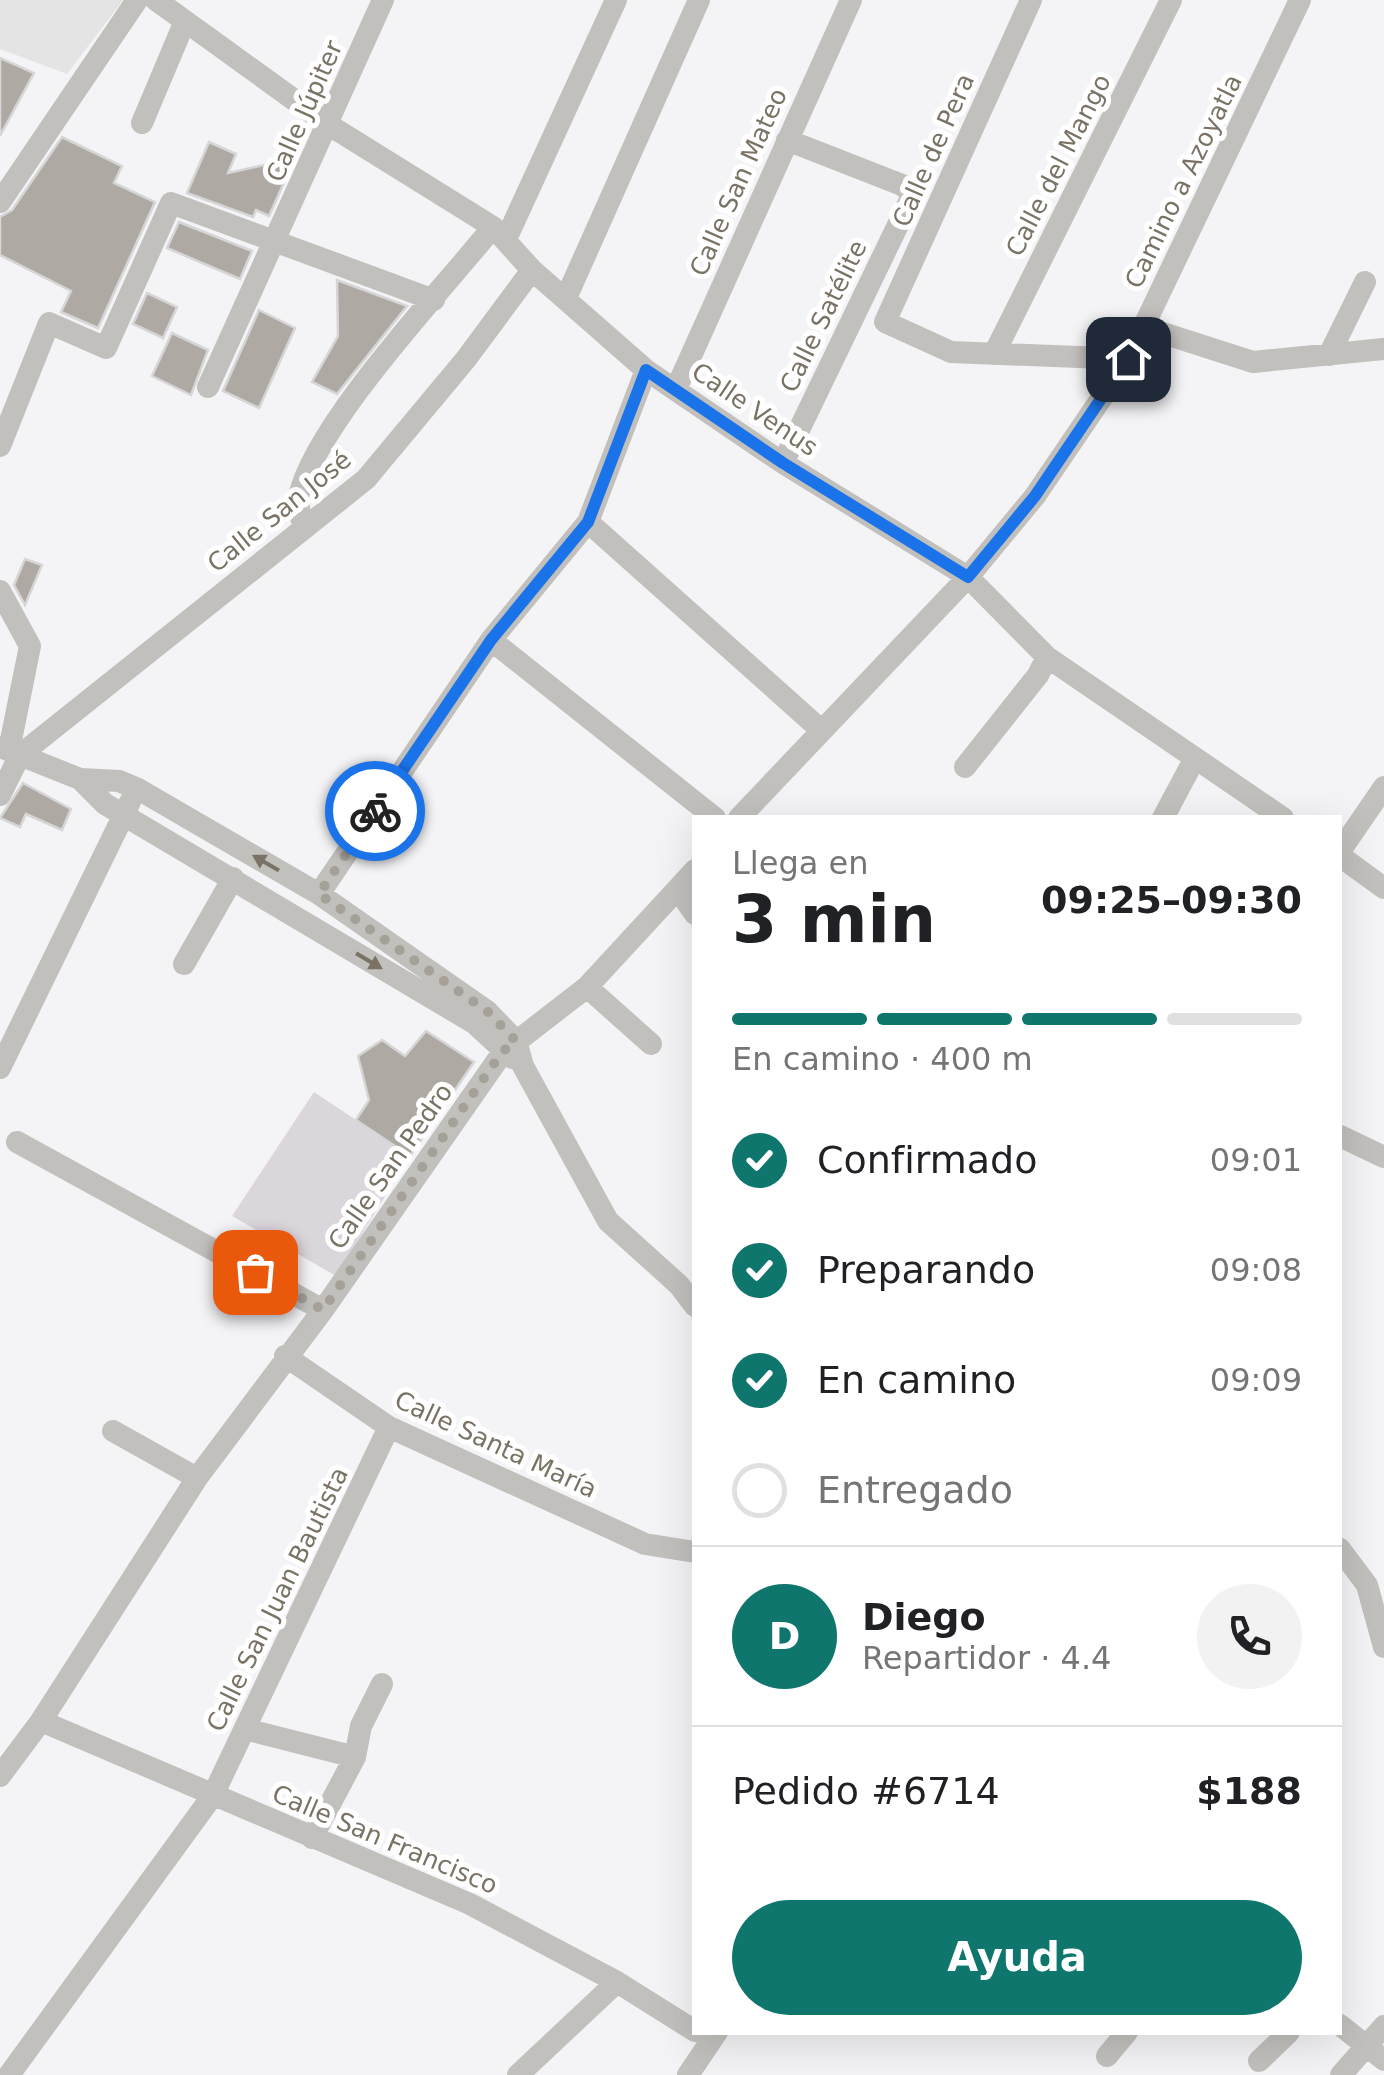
<!DOCTYPE html>
<html lang="es">
<meta charset="utf-8">
<style>
:root{--surface:#fff;--page:#f2f2f2;--text:#202124;--muted:#757577;--line:#e0e0e0;--accent:#0f766e}
body{margin:0;font-family:"DejaVu Sans",sans-serif;background:var(--page);color:var(--text);height:100vh;display:flex;flex-direction:column;font-size:38px;white-space:nowrap}
*{box-sizing:border-box;margin:0}
p{font-size:32px;color:var(--muted)}
.icon{flex:none;width:55px;height:55px;fill:none;stroke:currentColor;stroke-width:2;stroke-linecap:round;stroke-linejoin:round}
.map{position:relative;flex:1;overflow:hidden}
.panel{position:absolute;left:692px;top:815px;width:650px;height:1220px;display:flex;flex-direction:column;background:var(--surface);border-radius:0px;box-shadow:0 10px 40px #0002}
.panel>*{flex:none}
.pin{position:absolute;display:grid;place-items:center;width:85px;height:85px;color:#fff;margin:-42px;border-radius:20px;box-shadow:0 5px 15px #0006}
.courier{position:absolute;display:grid;place-items:center;width:100px;height:100px;margin:-50px;border:8px solid #1a73e8;border-radius:50%;background:#fff;color:#222;box-shadow:0 2px 12px #0007}
.summary em{font-style:normal;font-weight:700}
.summary div{display:flex;flex-direction:column-reverse}
.summary{display:flex;align-items:center;justify-content:space-between;height:170px;padding:0 40px}
h1{font-size:65px;font-weight:700;line-height:75px}
.bar{display:grid;grid-template-columns:repeat(4,1fr);gap:15px 10px;align-content:center;height:120px;padding:0 40px}
.bar i{height:12px;border-radius:8px;background:var(--line)}
.bar .on{background:var(--accent)}
.bar p{grid-column:span 4}
.line{display:flex;align-items:center;gap:25px;padding:0 40px;border-top:2px solid var(--line)}
.line div{flex:1}
.round{display:grid;place-items:center;flex:none;width:105px;height:105px;border-radius:52px;background:var(--page)}
ol{padding:0 40px;list-style:none}
li{display:flex;align-items:center;gap:30px;height:110px}
li p{margin-inline-start:auto}
li .icon{padding:10px;border-radius:50%;background:var(--accent);color:#fff;stroke-width:4}
li:last-child{color:var(--muted)}
li i{width:55px;height:55px;border:5px solid var(--line);border-radius:50%}
.primary-button{display:flex;gap:20px;margin-top:auto;padding:20px 40px}
.primary-button a{flex:1;height:115px;border-radius:60px;background:var(--accent);color:#fff;font-size:40px;font-weight:700;line-height:115px;text-align:center}
.map>svg:first-child{display:block}
.built{fill:#e4e4e4}
.green{fill:#dbd5dc}
.building{fill:#aea9a2;stroke:#d6d6d7;stroke-width:2.5}
.lines{fill:none;stroke-linecap:round;stroke-linejoin:round}
.minor{stroke:#c2c0bc;stroke-width:22}
.oneway{fill:#7a7365}
.done{stroke:#a5a098;stroke-width:10;stroke-dasharray:0 18}
.route{stroke:#1a73e8;stroke-width:12}
.labels{text-anchor:middle;stroke-width:10;stroke-linejoin:round;paint-order:stroke}
.street-label{font-size:25px;fill:#7a7365;stroke:#fff}
</style>
<div class="map">
<svg width="1384" height="2075" viewBox="0 0 1384 2075">
<rect width="100%" height="100%" fill="#f4f3f6"/>
<path class="built" d="M0,0h123l-56,74 -67,-25z"/>
<path class="green" d="M314,1092l96,64 -74,120 -104,-60z"/>
<path class="building" d="M0,58l34,15 -34,63z
M62,137l60,29 -8,17 41,19 -57,126 -37,-16 10,-21 -71,-36v-38l12,-7z
M209,142l27,12 -8,19 67,-15 -26,58 -13,-6 -3,7 -66,-24z
M179,222l73,29 -12,28 -73,-31z
M337,280l70,26 -70,88 -25,-12 26,-46z
M147,293l30,14 -14,31 -30,-14z
M259,310l36,18 -36,80 -36,-17z
M172,333l36,17 -17,45 -39,-19z
M25,559l17,6 -17,40 -11,-20z
M23,783l48,26 -9,21 -36,-16 -6,13 -20,-9z
M426,1031l48,31 -64,94 -54,-36 13,-20 -11,-44 24,-16 23,16z"/>
<g class="lines">
<path class="minor" d="M156,0l173,125 164,102 39,43 114,100 137,93 185,114 79,80 236,161
M1031,0l-146,322 66,30 177,7
M142,123l43,-102
M0,202l137,-202
M507,237l109,-237
M566,298l133,-298
M1144,327l109,35 131,-13
M994,354l177,-354
M1329,355l36,-73
M208,387l175,-387
M677,387l174,-387
M0,446l49,-123 57,25 65,-145 263,97
M783,463l128,-265v-6l-9,-7 -115,-45
M588,522l233,208
M304,527c-3,-10 -7,-19 -5,-30 15,-72 144,-208 194,-270
M0,591l30,55 -21,104
M491,640l224,178
M0,747l80,32 39,2 19,8 181,105 168,117 29,30 7,25 85,155 71,64 16,21
M965,767l73,-92 9,-18
M80,779l25,25 369,219 38,35
M0,795l20,-40 346,-276 100,-120 66,-89
M739,818l229,-241 67,-81 93,-137 172,-359
M1163,818l32,-60
M1340,851l44,-64
M1340,856l44,32
M678,890l17,24
M319,894l172,-254 97,-118 58,-152
M184,964l49,-86
M587,987l64,57
M0,1068l130,-266
M1340,1136l44,21
M17,1142l306,168
M285,1356l104,71 256,117 50,8
M113,1431l84,47
M1340,1549l27,36 17,62
M41,1721l429,183 147,78 78,49
M245,1729l110,28
M0,1776l41,-55 156,-243 126,-168 180,-258 84,-65 108,-117
M312,1838l43,-81 6,-31 21,-42
M1340,2025l44,35
M1107,2056l20,-24
M1259,2061l30,-29
M9,2075l204,-280 176,-368
M518,2075l99,-93
M688,2075l29,-43
M1341,2075l43,-49"/>
</g>
<defs><path id="oneway-solid" d="M-6-.8H1V-3.2L6.5 0L1 3.2V.8H-6Z" transform="scale(2.5)"/></defs>
<g class="oneway">
<use href="#oneway-solid" transform="translate(266 863) rotate(-150)"/>
<use href="#oneway-solid" transform="translate(369 961) rotate(31)"/>
</g>
<g class="lines">
<path class="done" d="M255,1272l68,38 179,-258 14,-11 -29,-30 -168,-117 56,-83"/>
<path class="route" d="M375,811l116,-171 97,-118 58,-152 137,93 185,114 67,-81 93,-137"/>
</g>
<g class="labels">
<g class="street-label">
<text transform="translate(304 111) rotate(-66)" y="9">Calle Júpiter</text>
<text transform="translate(933 150) rotate(-66)" y="9">Calle de Pera</text>
<text transform="translate(1058 165) rotate(-63)" y="9">Calle del Mango</text>
<text transform="translate(1183 181) rotate(-64)" y="9">Camino a Azoyatla</text>
<text transform="translate(738 182) rotate(-66)" y="9">Calle San Mateo</text>
<text transform="translate(823 316) rotate(-64)" y="9">Calle Satélite</text>
<text transform="translate(755 409) rotate(34)" y="9">Calle Venus</text>
<text transform="translate(279 511) rotate(-39)" y="9">Calle San José</text>
<text transform="translate(390 1166) rotate(-55)" y="9">Calle San Pedro</text>
<text transform="translate(496 1444) rotate(25)" y="9">Calle Santa María</text>
<text transform="translate(277 1599) rotate(-64)" y="9">Calle San Juan Bautista</text>
<text transform="translate(385 1839) rotate(23)" y="9">Calle San Francisco</text>
</g>
</g>
</svg>
<div class="pin" style="left:255px;top:1272px;background:#ea580c"><svg class="icon" aria-label="bag" viewBox="0 0 24 24"><path d="M5 8h14l-1 12H6zM9 8a3 3 0 0 1 6 0"/></svg></div>
<div class="pin" style="left:1128px;top:359px;background:#1f2937"><svg class="icon" aria-label="home" viewBox="0 0 24 24"><path d="M3 11l9-7 9 7M6 9v11h12V9"/></svg></div>
<div class="courier" style="left:375px;top:811px"><svg class="icon" aria-label="bike" viewBox="0 0 24 24"><circle cx="6" cy="16" r="4"/><circle cx="18" cy="16" r="4"/><path d="M6 16l4-8h5l3 8M10 8l3 8H6M13 5h3"/></svg></div>
<section class="panel">
<div class="summary"><div><h1>3 min</h1><p>Llega en</p></div><em>09:25–09:30</em></div>
<div class="bar"><i class="on"></i><i class="on"></i><i class="on"></i><i></i><p>En camino · 400 m</p></div>
<ol>
<li><svg class="icon" aria-label="check" viewBox="0 0 24 24"><path d="M5 12l5 5 9-10"/></svg>Confirmado<p>09:01</p></li>
<li><svg class="icon" aria-label="check" viewBox="0 0 24 24"><path d="M5 12l5 5 9-10"/></svg>Preparando<p>09:08</p></li>
<li><svg class="icon" aria-label="check" viewBox="0 0 24 24"><path d="M5 12l5 5 9-10"/></svg>En camino<p>09:09</p></li>
<li><i></i>Entregado</li>
</ol>
<div class="line" style="height:180px"><b class="round" style="background:var(--accent);color:#fff">D</b><div><b>Diego</b><p>Repartidor · 4.4</p></div><a class="round"><svg class="icon" aria-label="phone" viewBox="0 0 24 24"><path d="M5 4h4l2 5-3 2q2 4 5 5l2-3 5 2v4C11 20 4 13 5 4z"/></svg></a></div>
<div class="line" style="height:130px"><div>Pedido #6714</div><b>$188</b></div>
<div class="primary-button"><a>Ayuda</a></div>
</section>
</div>
